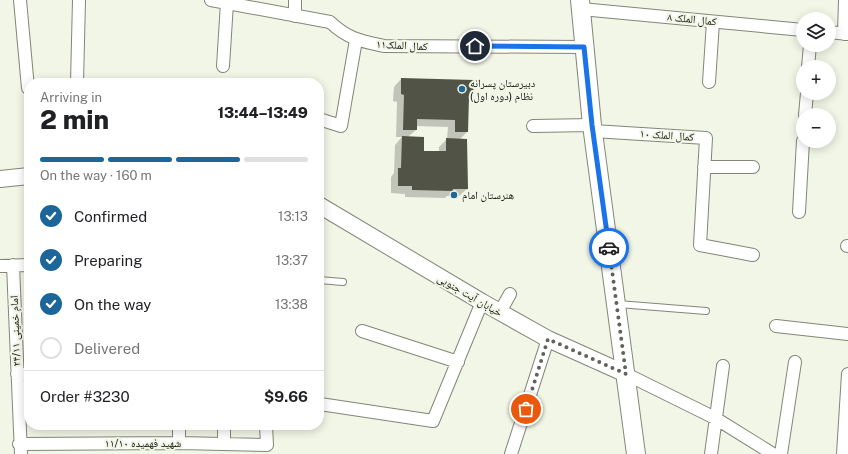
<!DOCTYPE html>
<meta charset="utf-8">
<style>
:root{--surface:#fff;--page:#f2f2f2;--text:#202124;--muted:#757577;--line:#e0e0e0;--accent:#1c6699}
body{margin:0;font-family:"Public Sans","Noto Naskh Arabic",sans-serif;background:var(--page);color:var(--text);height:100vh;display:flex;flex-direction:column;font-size:15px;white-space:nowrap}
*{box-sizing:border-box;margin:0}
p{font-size:13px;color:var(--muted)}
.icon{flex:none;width:22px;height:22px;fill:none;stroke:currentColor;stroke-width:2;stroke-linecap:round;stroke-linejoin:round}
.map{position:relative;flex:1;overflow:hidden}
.details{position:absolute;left:24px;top:78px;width:300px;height:352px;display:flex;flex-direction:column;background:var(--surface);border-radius:16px;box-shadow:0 2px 10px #0003}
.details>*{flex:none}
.controls{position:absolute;left:796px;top:12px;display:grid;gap:8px}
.controls a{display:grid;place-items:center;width:40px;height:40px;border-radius:50%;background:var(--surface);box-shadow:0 2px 10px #0003;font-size:20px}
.pin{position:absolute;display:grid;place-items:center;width:34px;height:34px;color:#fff;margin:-17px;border:2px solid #fff;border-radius:50%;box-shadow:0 1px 4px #0007}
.courier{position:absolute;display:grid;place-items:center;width:40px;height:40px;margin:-20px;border:3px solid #1a73e8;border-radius:50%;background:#fff;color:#222;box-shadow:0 1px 5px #0007}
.summary em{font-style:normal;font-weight:800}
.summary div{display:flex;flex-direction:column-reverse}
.summary{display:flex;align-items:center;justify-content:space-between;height:68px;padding:0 16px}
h1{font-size:26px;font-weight:800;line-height:30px}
.bar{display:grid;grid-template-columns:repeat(4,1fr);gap:6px 4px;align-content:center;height:48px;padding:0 16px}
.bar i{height:5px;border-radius:3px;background:var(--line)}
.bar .active{background:var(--accent)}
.bar p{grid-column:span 4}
.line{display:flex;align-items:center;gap:10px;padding:0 16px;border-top:1px solid var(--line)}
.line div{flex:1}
ol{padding:0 16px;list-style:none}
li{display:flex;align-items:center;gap:12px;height:44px}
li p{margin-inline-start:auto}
li .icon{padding:4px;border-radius:50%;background:var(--accent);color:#fff;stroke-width:4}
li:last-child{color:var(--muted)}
li i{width:22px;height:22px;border:2px solid var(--line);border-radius:50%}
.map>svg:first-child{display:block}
.shadow{fill:#0003;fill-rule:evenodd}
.building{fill:#505345}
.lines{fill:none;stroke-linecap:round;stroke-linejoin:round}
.service-casing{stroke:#828677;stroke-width:8}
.minor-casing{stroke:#828677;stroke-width:14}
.tertiary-casing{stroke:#828677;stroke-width:18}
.secondary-casing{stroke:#828677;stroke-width:20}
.service{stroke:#fff;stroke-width:6}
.minor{stroke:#fff;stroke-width:12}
.tertiary{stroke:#fff;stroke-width:16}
.secondary{stroke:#fff;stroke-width:18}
.done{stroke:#60635a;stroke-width:4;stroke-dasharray:0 7.2}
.route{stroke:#1a73e8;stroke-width:5}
.poi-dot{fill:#1c6699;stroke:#f2f6e6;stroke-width:1.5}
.labels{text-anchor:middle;stroke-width:4;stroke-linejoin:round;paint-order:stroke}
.street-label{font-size:11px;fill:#12140e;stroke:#f2f6e6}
.poi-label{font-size:11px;fill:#12140e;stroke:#f2f6e6;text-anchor:start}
</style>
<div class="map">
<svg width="848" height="454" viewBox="0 0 848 454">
<rect width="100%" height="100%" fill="#f2f6e6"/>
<path class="shadow" d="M401,79l71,18 -5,5v30l-8,8 8,49 -8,7h-12l-2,2 -40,-1v-3l-14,-1v-16l3,-4 1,-28 7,-8h-6l1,-35 -4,-1 1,-14zM416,126l32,1 -1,12 -8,8v5h-16l-15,-15 8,-7z"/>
<path class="building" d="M401,78l73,2 -1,18 -4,-1 -1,35h-13v-12l-38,-1v11h-14l1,-35 -3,-1z
M402,136l22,1v14h22v-13l21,1 1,50h-15v2l-41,-1v-4h-14v-18h3z"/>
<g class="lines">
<defs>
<path id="service" d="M319,280l24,2
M618,304l88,7"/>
<path id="minor" d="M20,0l8,88
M211,0l119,22c18,17 31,19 54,24l200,1
M581,9l222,21
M295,16v-16
M829,32l19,2
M844,34l1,-34
M223,66l4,-63
M808,67l2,-22
M709,82l4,-60
M77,83l2,-83
M805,115l2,-22
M319,119l22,7 15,-86
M533,126l59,-1
M593,131l113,7 -6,107 53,10
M704,167h49
M799,212l4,-71
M847,246h1
M13,265l8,189
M0,266l29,-1
M500,312l10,-18
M776,326l72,8
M362,331l96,31
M17,374h12
M626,374l89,44 58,36
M320,404l113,17 49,-119
M179,425v18
M19,444l160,-1 88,2 -1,-20
M224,444v-19
M511,454l37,-115
M711,454l12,-88
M781,454l14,-92
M843,454l5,-80"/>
<path id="tertiary" d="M0,179l29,-3
M319,205l163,97 66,37 78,35"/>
<path id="secondary" d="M580,0l12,125 44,329"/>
</defs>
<use href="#service" class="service-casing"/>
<use href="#minor" class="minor-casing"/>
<use href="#tertiary" class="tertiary-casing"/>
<use href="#secondary" class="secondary-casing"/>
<use href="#service" class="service"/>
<use href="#minor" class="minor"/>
<use href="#tertiary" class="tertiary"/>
<use href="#secondary" class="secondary"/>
</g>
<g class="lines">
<path class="done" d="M526,409l22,-70 78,35 -17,-126"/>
<path class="route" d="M475,46l109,1 8,78 17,123"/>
</g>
<g class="poi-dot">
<circle cx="462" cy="89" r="4"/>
<circle cx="454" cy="195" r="4"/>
</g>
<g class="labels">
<g class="street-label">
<text transform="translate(692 19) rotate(6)" y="4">کمال الملک ۸</text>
<text transform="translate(402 45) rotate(3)" y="4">کمال الملک۱۱</text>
<text transform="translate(667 135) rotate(4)" y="4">کمال الملک ۱۰</text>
<text transform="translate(470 295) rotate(30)" y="4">خیابان آیت جنوبی</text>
<text transform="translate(15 331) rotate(-92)" y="4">امام خمینی ۲۴/۱۱</text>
<text x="143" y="447">شهید فهمیده ۱۱/۱۰</text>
</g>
<g class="poi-label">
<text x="470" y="87">دبیرستان پسرانه<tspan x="470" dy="13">نظام (دوره اول)</tspan></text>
<text x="462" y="199">هنرستان امام</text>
</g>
</g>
</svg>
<div class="controls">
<a><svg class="icon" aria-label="layers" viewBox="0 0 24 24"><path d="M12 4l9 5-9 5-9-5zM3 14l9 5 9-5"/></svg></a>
<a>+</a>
<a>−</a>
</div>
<div class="pin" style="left:526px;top:409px;background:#ea580c"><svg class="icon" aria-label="bag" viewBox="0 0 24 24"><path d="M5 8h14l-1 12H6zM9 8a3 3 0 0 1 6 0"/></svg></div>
<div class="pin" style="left:475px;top:46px;background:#1f2937"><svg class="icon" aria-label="home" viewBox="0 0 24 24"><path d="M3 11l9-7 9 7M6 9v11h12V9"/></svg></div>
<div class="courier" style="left:609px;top:248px"><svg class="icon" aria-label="car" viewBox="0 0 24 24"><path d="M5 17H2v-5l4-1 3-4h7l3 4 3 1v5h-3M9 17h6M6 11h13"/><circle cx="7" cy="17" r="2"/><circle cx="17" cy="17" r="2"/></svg></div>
<section class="details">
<div class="summary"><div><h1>2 min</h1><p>Arriving in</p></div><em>13:44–13:49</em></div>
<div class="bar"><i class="active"></i><i class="active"></i><i class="active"></i><i></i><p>On the way · 160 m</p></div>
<ol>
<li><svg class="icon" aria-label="check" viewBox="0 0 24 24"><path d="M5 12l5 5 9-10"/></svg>Confirmed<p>13:13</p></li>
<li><svg class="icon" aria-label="check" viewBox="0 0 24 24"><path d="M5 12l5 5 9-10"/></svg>Preparing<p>13:37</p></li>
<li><svg class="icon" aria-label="check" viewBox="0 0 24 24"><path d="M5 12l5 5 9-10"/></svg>On the way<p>13:38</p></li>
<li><i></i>Delivered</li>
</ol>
<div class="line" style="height:52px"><div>Order #3230</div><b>$9.66</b></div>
</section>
</div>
